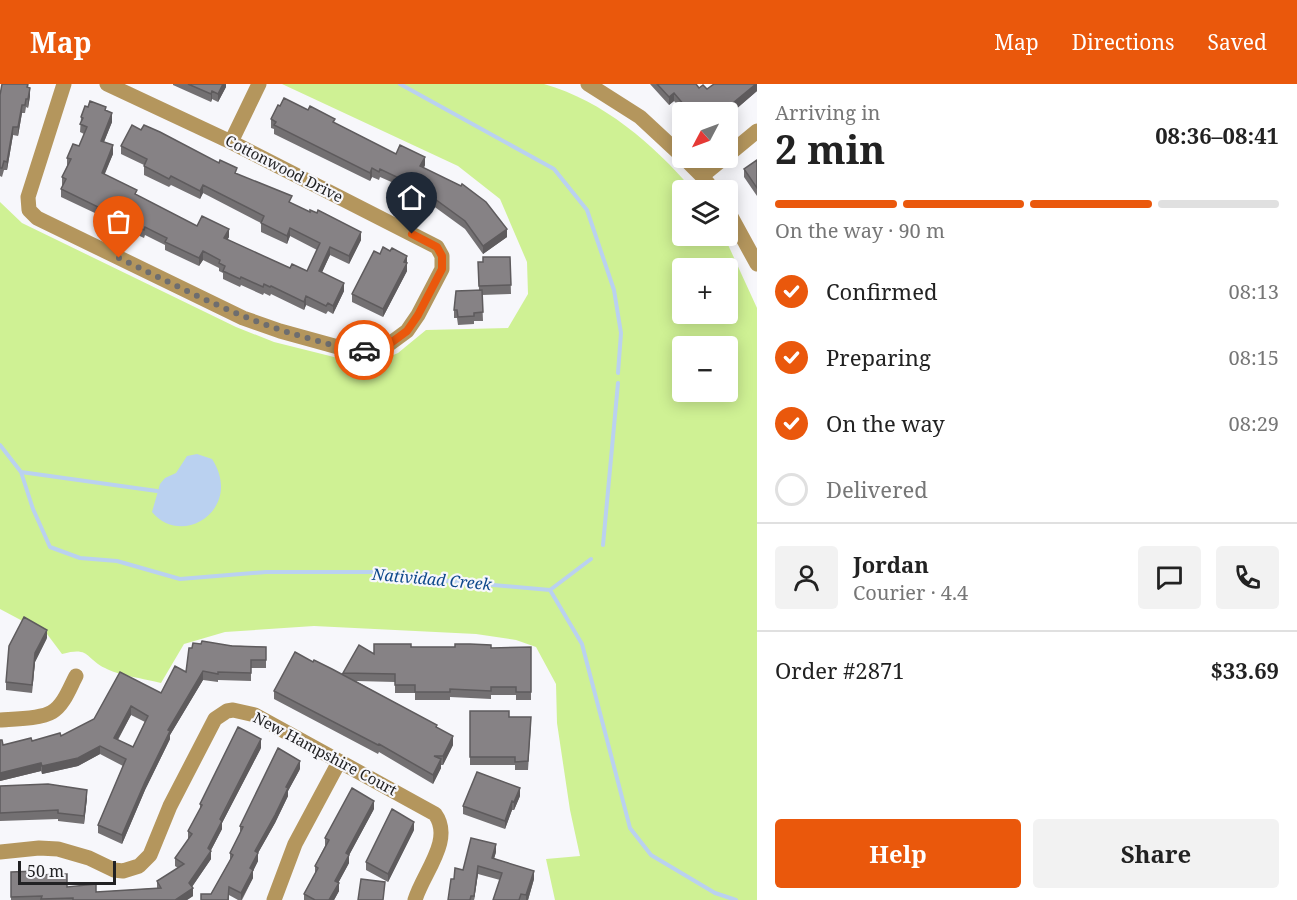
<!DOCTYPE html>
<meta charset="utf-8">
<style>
:root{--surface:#fff;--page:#f2f2f2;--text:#222;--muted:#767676;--line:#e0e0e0;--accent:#ea580c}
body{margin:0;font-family:"Noto Serif",serif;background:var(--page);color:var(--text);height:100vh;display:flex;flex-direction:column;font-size:22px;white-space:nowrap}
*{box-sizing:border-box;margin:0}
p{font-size:20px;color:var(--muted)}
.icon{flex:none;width:33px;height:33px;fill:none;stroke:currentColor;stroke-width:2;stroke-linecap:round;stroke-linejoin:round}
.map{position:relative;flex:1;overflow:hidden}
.details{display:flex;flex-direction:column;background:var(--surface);width:540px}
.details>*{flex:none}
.needle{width:39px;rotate:229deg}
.buttons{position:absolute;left:672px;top:18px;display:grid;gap:12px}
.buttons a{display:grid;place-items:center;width:66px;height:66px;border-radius:6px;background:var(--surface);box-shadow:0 3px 15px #0003;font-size:30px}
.scale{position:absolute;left:18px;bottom:15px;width:98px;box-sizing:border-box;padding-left:6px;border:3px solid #222224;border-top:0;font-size:16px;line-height:21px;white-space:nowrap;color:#222224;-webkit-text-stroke:4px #f7f7fb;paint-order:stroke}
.pin{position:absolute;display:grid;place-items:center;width:51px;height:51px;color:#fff;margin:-62px -26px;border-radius:50% 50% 50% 0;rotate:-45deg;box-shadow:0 0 6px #0007}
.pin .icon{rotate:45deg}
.courier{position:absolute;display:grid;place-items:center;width:60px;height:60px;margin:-30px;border:4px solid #ea580c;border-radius:50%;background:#fff;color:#222;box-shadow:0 2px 8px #0007}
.summary em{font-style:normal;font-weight:700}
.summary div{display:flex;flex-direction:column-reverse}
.summary{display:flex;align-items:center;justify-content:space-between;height:102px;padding:0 18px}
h1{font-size:39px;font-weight:700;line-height:45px}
.bar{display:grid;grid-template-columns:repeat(4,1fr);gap:9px 6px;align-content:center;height:72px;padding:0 18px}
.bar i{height:8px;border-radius:4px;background:var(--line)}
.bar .current{background:var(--accent)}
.bar p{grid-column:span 4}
.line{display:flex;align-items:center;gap:15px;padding:0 18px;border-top:2px solid var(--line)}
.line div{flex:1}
.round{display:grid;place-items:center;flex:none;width:63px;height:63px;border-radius:6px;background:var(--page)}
ol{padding:0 18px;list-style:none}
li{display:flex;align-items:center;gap:18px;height:66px}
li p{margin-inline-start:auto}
li .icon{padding:6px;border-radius:50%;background:var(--accent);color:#fff;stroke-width:4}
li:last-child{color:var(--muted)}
li i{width:33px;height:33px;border:3px solid var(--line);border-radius:50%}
.cta{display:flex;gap:12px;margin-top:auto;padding:12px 18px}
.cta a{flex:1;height:69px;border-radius:6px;background:var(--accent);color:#fff;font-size:24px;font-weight:700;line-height:69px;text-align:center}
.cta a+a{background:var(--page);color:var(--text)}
header{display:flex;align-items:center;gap:36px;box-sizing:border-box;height:84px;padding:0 30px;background:var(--accent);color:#fff}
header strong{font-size:28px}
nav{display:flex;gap:33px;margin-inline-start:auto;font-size:21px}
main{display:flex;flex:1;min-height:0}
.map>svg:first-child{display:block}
.green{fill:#cff194;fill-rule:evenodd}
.water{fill:#bad1f0}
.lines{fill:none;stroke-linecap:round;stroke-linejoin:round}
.stream{stroke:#bad1f0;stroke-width:4}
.minor{stroke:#b4965d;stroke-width:15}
.wall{fill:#737072;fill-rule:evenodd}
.shaded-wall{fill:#5e5b5d}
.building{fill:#868285;stroke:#5e5b5d;stroke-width:1.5;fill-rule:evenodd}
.done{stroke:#6d6d6f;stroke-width:6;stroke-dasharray:0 10.8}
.route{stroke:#ea580c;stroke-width:8}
.labels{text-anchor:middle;stroke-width:4.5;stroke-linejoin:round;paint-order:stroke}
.street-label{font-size:15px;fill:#222224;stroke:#f7f7fb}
.water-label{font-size:16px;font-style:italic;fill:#0e488a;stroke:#f7f7fb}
</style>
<header>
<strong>Map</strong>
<nav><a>Map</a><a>Directions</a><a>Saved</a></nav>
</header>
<main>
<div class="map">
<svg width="757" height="816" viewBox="0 0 757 816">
<rect width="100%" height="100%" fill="#f7f7fb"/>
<path class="green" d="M282,0h262c60,17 109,60 149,106h-11v46h42l33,72v592h-202l-9,-41 34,-3 -10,-46 -13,-87 -1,-39 -20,-37 -20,-7 -40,-6 -162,-8 -89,6 -41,12 -23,39c-15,-4 -44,-8 -56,-15 -20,-10 -15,-22 -43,-14l-15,-20 -47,-25v-407l22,21 214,104 38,15 80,20h16l14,-3 14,-6 28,-23 82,-2 20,-34 -1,-32 -27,-63 -42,-33zM682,184h46v46h-46zM682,262h46v46h-46z"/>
<path class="water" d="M197,370l15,5c32,49 -29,90 -60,53l8,-28 5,-6 11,-5 11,-17z"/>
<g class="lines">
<path class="stream" d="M400,0l154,85 33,41 27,80 7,43 -3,40
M0,361l21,27 12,37 17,38 30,11 37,3 63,18 86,-7h109l63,8 112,10
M21,388l136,19
M603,461l15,-162
M550,506l32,54 48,184 21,27 64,38 21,7
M550,506l41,-31"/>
<path class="minor" d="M64,0l-36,113 1,13 8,8 206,100 37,13 58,16 22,3 15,-1 13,-4 19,-14 11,-16 24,-46v-13l-5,-9 -206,-105 -124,-58
M588,0l52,33 42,39
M231,58l28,-58
M728,71l29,-24
M684,74l18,18 11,14
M702,92l22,-18
M728,127l29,53
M0,636c13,-1 41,-1 52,-8 12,-7 18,-25 24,-36
M0,768l39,-4 19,1 31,9 25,12 9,1 16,-5 11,-11 20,-49 45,-87 12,-8 6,-1 22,5 180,99c19,26 -12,59 -20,86
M274,816l21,-56 44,-82"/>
</g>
<path class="wall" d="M28,0l2,12 -2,12 -2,-1 -1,6h-3l-4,23 -5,-1 -6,35h-3l-2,7 -2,-1v-81z
M173,0h53v3l-8,15 -6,-3 -1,3 -38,-17z
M650,0h46l3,4 8,1 50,2 -29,25v-4h-44l-10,-11 -5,4z
M88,23l18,4 6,11 -8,20 9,12 -9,20 33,21 60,31 32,11 -2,3 63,28 17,3 10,-21 -27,-14 -3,8 -26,-12v-9l-58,-30 -3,6 -29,-14 -2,2 -25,-12v-10l-23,-11v-8l116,28 124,66 -12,24 -19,-9 -8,17 22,19 -11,23 -5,-3 -2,3 -20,-9 -2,5 -33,-16 -1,2 -6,-3 -1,2 -22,-10 -1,2 -17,-8v-6l-4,-2v-3l-16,-8 -4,6 -34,-16v-5l-20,-10 -1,3 -47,-22v-2l-36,-17v-8l2,-4h-1v-8l5,-11v-8l12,-12 5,-12 -4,-2 1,-15z
M271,35l64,4 61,31 29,11 -1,3 83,69 -24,17 -18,-25 -33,-24 -2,5 -34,-18v-8l-16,-7 -1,3 -7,-3 -2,4 -96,-47v-5l-3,-1z
M757,76v36l-13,-19v-8z
M390,167l17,5v15l-24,46 -31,-15v-8l28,-40z
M510,173l1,37 -29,1 1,26h-9v3l-16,1 -1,-7h-3v-8l25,-20 -1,-28h5z
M47,554l-12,24 -3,31 -26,-3v-8z
M201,560l65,3v21h-15v13l-33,-1v2l-15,-2 -33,55v4l-25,51 -23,54 -24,-11v-8l25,-59 -23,-12 -22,12 -36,8 -1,-3 -41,10v-41l3,5 58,-9 100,-43 25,-21 6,-24zM131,631l14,7 -12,25 -15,-7z
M411,563l80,1 40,-1v53h-15v-5h-25v4l-41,-2v3h-35v-7h-20v-11l-39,-1 81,46 16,18 -10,20h-2v3l-8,16 -54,-32 -1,2 -104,-55v-8l39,-29 30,13v-2l31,-19z
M470,627l39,6 22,8 -3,45h-13v-5h-45z
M261,664l-39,75v6l-11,21v9l-19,28 1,9 -6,4h-176v-28l26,3 30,12 29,5 61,-4v-7l21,-13 -3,-2v-8l13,-18v-9l12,-21v-6z
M300,685l-12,22v5l-13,27 -17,30v8l-5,10v7l-11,22h-4l-9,-5v5h-28l10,-6 19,-34v-7l10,-20v-7z
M0,702l87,12 -3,26 -26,-3v-2l-58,2z
M520,712l-6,14h-2l-7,19 -42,-15v-8z
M374,725l-25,46v8l-11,20 1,8 -5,9h-30v-6l11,-20v-8l10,-20v-8z
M414,746l-26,52 -22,-12v-8z
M496,768l-2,6 40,21 -6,21h-35l7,-20 -22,-6 -4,26h-26l6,-21z"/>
<path class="shaded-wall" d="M223,0h3v3l-8,15v-8z
M756,0h1v7l-29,25v-4h-6z
M30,4v8l-2,12v-9z
M212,7v8l-1,3v-8z
M674,9v8l-5,4v-8z
M22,21v8l-4,23v-9z
M112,29v9l-11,27v-8z
M13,43v8l-6,35v-8z
M113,61v9l-11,27v-8z
M425,73v8l-5,9v-8z
M372,84v9l-2,4v-8z
M203,101v8l-3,6v-8z
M432,113v8l-2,5v-8z
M290,144v8l-3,8v-8z
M229,145v8l-5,9v-8z
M507,145v8l-24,17v-8z
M361,148v8l-12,24v-8z
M330,163v8l-11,24v-8z
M203,167v9l-4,6v-8z
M407,172v15l-24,46v-8z
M344,199v8l-11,23v-8z
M306,212v9l-2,5v-8z
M47,546v8l-12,24 -3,31 3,-40z
M203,587v9l-33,55v4l-25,51 -23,54v-9l46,-105z
M131,622v9l-17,31v-8z
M453,652v9l-10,20v-9z
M261,655v9l-39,75v6l-13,25 2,-3v8l-22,32v-8z
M100,662v8l-22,12 -36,8v-8z
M441,675v9l-8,16v-9z
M300,677v8l-12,22v5l-13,27 -17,30v8l-5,10v7l-12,22v-7l14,-42 31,-64z
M41,679v8l-41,10v-8z
M520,704v8l-6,14v-8z
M87,706v8l-3,26v-8z
M374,717v8l-28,52v-8z
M512,717v9l-7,19v-8z
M414,738v8l-26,52v-8z
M496,760v8l-4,14v-8z
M349,771v8l-14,26v-8z
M478,782v8l-4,26v-4z
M534,787v8l-6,21h-2v-5z
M339,799v8l-5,9h-5z
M193,804v8l-6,4h-12z"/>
<path class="building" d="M2,0h26l-1,3 3,1 -2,11h-2l-1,6h-3l-4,22h-5l-6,35 -3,-1 -2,7h-2v-73z
M188,0h35l-5,10 -6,-3 -1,3z
M657,0h39l3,4 4,-3 4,4 7,-5h42l-34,28h-32l-16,-19 -5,4z
M284,14l24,12 2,-4 25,13 -2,3 63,32 4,-9 25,12 -5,9 41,20 1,-2 24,18 21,27 -24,17 -18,-25 -33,-24 -2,5 -34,-18 3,-6 -19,-9 -1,3 -7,-4 -2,5 -96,-48 2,-3 -5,-3 7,-14 2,1z
M90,17l16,6 -1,3 7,3 -11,28 12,4 -11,28 35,17 -2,4 62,32 5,-10 27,13 -5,9 66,30 2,-4 15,7 13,-28 -30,-15 -3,8 -26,-13 3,-7 -61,-31 -3,6 -29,-15 -2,3 -25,-13 3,-7 -26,-13 11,-21 9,5 3,-5 16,7 59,31 1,-3 17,8 -2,5 57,23 -3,6 21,10v-2l7,3 1,-3 43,22 -12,24 -19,-9 -11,24 25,12 -11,23 -5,-3 -2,3 -20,-10 -2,6 -33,-16 -1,1 -6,-3 -1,3 -22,-10 -1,2 -17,-8 2,-5 -6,-3 1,-3 -17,-9 -4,7 -34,-16 2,-4 -22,-11 -1,3 -47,-22 1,-1 -37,-18 5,-10 -4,-2 9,-18 -4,-1 6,-14 6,2 8,-19 -7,-3 3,-6 -2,-1 4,-11 3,1z
M757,76v28l-13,-19z
M383,163l7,4 2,-3 15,8 -3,6 3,1 -24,46 -31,-15 22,-43 6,3z
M483,173h27l1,28 -32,1 -1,-24h5z
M482,206l1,22 -9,1v3l-16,1 -1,-7h-3l2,-19z
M24,533l23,13 -12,23 -3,32 -26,-3 3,-36z
M202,557l30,5 34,1v13h-15v13l-33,-1v2l-15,-3 -35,59 2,1 -25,51 -23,53 -24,-10 28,-66 -26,-13 -22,12 -36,8 -1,-3 -41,10v-33h2l1,5 28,-7 1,3 28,-8 1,3 33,-17 26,-47 41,21 14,-27 11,6 3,-24h3l1,-5 8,1zM131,622l17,10 -15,31 -19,-9z
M374,560h37v3h44v-3h15l21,1v3l40,-1v45h-15v-5h-25v4l-41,-2v3h-35v-7h-20v-11l-52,-1 16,-28 15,9z
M295,568l18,10 1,-2 18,9 105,56 -1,2 17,9 -10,20h-9l7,3 -8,16 -54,-31 -1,1 -104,-54z
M470,627h39v6h22l-3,44 -13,1v-5h-45z
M238,643l23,12 -41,80 2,2 -14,27 3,3 -22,32 4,5 -18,12h-102v-2l-32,1 1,-3 -31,1v-25l26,-1v4l30,-1v13l29,-3v8l65,-4 -4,-7 27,-17 -9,-6 17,-24 -4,-3 14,-26 -2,-1z
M278,664l22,13 -14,26 2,1 -13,27 -20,36 3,2 -8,15 3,2 -12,23 -12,-6 -1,13h-27v-6h10l22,-39 -3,-2 13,-26 -3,-1z
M477,688l43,16 -6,14 -2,-1 -7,20 -42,-15z
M48,700l39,6 -3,26 -26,-3v-3l-58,3v-27z
M352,704l22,13 -28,52 3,2 -14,26 4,2 -10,17h-14l-11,-6 14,-26 -3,-2 14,-26 -4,-2z
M392,725l22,13 -26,52 -22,-12z
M471,754l25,6 -4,14 42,13 -8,24 -5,-1 -2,6h-26l9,-27 -24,-7 -4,30h-3l-1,4h-22l3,-21h3l1,-11 8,2z
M361,795l24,3 -2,18h-25z"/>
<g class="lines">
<path class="done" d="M119,174c65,31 125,64 196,82 16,5 32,10 49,10"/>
<path class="route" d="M364,266l24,-5 19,-14 11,-16 24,-46v-13l-5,-9 -25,-13"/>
</g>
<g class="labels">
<g class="street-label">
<text transform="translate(284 85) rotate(27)" y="5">Cottonwood Drive</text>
<text transform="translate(325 670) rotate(28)" y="5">New Hampshire Court</text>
</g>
<g class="water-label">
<text transform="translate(432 495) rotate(5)" y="6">Natividad Creek</text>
</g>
</g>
</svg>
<div class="buttons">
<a><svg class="needle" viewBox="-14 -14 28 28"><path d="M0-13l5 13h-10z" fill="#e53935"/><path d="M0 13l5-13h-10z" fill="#767676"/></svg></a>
<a><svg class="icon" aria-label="layers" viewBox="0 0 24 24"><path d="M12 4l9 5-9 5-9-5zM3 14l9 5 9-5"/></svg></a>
<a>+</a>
<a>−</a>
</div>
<div class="scale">50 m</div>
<div class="pin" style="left:119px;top:174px;background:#ea580c"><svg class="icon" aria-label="bag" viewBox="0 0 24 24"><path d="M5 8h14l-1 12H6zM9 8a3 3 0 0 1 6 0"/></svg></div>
<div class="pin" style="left:412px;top:150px;background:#1f2937"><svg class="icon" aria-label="home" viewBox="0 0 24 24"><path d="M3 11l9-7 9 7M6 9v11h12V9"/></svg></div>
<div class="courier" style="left:364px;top:266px"><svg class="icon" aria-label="car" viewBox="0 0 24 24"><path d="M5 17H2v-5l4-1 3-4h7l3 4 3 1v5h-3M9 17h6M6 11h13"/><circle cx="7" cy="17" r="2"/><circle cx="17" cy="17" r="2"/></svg></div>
</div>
<section class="details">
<div class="summary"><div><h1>2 min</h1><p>Arriving in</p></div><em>08:36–08:41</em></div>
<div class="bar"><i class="current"></i><i class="current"></i><i class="current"></i><i></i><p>On the way · 90 m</p></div>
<ol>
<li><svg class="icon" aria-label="check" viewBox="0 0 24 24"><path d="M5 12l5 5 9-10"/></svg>Confirmed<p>08:13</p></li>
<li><svg class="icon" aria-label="check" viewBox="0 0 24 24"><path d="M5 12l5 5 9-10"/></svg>Preparing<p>08:15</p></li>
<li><svg class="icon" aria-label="check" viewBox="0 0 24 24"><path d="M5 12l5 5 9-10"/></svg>On the way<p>08:29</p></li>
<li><i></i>Delivered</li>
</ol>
<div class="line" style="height:108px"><a class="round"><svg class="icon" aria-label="person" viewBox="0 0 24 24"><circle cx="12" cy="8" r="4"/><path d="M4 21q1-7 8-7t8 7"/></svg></a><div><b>Jordan</b><p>Courier · 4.4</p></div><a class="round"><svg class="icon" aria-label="chat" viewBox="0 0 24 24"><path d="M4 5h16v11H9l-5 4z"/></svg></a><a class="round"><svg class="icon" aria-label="phone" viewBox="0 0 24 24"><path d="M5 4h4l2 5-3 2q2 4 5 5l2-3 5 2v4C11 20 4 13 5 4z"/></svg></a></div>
<div class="line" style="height:78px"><div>Order #2871</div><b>$33.69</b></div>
<div class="cta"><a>Help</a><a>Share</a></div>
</section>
</main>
